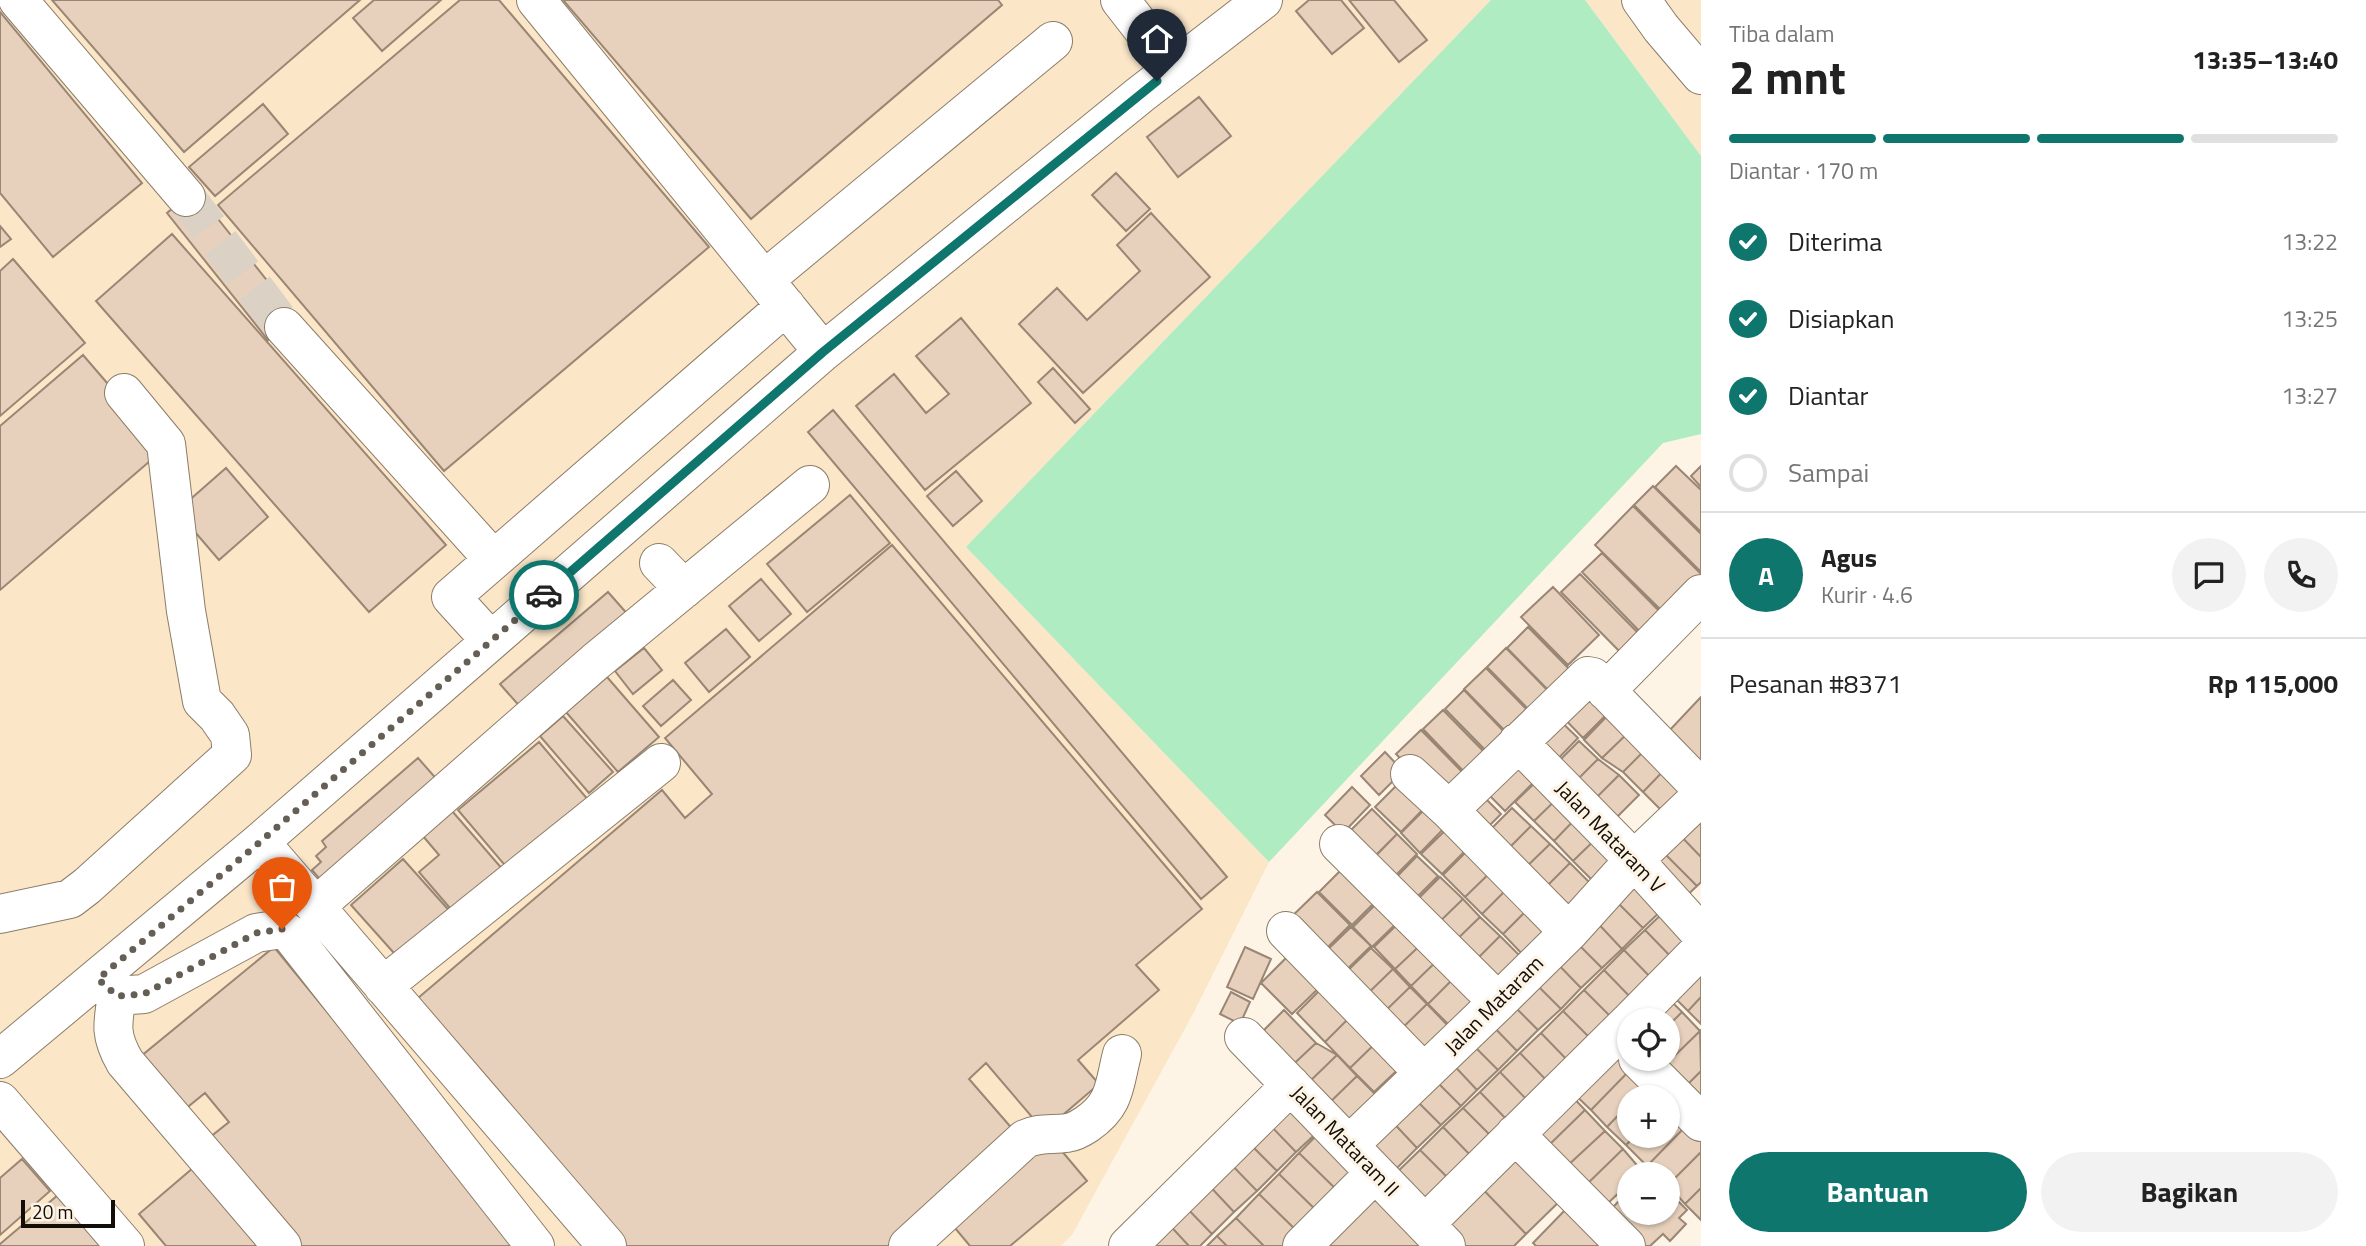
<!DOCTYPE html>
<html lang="id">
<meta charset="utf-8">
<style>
:root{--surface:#fff;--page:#f2f2f2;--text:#222;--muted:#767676;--line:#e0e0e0;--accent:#0f766e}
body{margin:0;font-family:"Titillium Web",sans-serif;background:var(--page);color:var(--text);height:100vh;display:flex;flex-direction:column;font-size:26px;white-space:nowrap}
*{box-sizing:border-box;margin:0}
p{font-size:23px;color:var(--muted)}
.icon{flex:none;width:38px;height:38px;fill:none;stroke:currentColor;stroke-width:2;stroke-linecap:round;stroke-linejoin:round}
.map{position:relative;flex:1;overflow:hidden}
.details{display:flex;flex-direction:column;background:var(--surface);width:665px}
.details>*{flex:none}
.fabs{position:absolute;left:1617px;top:1008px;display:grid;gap:14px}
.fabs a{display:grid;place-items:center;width:63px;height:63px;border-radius:50%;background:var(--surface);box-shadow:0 2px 5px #0004;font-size:35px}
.scale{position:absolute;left:21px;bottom:18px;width:94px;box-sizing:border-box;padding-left:7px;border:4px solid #120d06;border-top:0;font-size:19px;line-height:24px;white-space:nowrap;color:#120d06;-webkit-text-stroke:5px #fef4e6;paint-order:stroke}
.pin{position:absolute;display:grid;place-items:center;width:60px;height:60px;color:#fff;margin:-72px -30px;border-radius:50% 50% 50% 0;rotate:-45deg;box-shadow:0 0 7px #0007}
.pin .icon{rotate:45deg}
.courier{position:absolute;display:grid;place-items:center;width:70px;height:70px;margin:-35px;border:5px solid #0f766e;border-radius:50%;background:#fff;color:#222;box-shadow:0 2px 9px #0007}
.headline em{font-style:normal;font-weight:700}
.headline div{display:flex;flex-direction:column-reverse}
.headline{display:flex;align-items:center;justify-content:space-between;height:119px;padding:0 28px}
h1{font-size:46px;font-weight:700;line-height:52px}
.bar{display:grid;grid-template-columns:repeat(4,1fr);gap:10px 7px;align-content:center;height:84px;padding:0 28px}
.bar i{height:9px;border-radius:5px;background:var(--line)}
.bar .on{background:var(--accent)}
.bar p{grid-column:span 4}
.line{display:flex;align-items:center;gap:18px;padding:0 28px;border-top:2px solid var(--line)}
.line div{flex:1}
.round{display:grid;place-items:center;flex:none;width:74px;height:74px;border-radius:37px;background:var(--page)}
ol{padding:0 28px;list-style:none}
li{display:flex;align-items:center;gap:21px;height:77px}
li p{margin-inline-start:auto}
li .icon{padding:7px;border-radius:50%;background:var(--accent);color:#fff;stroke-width:4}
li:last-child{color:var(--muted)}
li i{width:38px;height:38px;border:4px solid var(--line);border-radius:50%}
.action{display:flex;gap:14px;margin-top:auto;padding:14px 28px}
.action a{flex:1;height:80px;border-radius:42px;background:var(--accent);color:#fff;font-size:28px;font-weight:700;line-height:80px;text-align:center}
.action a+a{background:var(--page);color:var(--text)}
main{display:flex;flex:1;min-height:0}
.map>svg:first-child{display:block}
.built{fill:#fbe6c8}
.green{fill:#b0ecc1}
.building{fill:#e7d1bd;stroke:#9a8674;stroke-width:2}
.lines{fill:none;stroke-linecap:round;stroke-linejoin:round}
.minor-tunnel{stroke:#dbd1c4;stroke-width:38;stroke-dasharray:38 19;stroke-linecap:butt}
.minor-casing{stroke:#8c7d68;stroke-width:40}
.minor{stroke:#fff;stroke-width:38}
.done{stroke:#655e54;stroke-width:7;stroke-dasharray:0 12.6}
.route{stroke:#0f766e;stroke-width:9}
.labels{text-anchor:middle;stroke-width:6;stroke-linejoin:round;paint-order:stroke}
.street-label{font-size:21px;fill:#120d06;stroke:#fef4e6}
</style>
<main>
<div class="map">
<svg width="1701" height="1246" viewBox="0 0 1701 1246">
<rect width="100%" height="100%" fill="#fef4e6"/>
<path class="built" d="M0,0h1491l-525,547 303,315 -75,150 -122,223 -11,11h-1061z
M1585,0h116v156z"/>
<path class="green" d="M1491,0h94l116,156v278l-38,9 -394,419 -303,-315z"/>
<path class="building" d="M52,0h308l-176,152z
M374,0h67l-59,51 -29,-33z
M460,0h39l210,247 -265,224 -226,-266z
M563,0h435l4,5 -251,214z
M1309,0h32l23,28 -32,26 -36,-43z
M1349,0h45l33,40 -28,22z
M0,12l142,171 -89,74 -53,-64z
M1199,97l32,39 -53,41 -31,-40z
M263,104l25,30 -73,62 -26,-29z
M1116,173l34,36 -24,22 -34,-36z
M195,190l101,127 -28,23 -101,-127z
M1151,213l59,64 -127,116 -64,-69 38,-36 30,32 53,-49 -23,-26z
M0,226l11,13 -11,8z
M172,234l274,311 -77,67 -273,-311z
M13,259l72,84 -85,73v-145z
M961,318l70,85 -106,87 -69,-84 38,-32 32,39 23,-19 -33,-38z
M83,355l81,94 -164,141v-164z
M1053,368l37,41 -15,14 -37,-41z
M833,410l394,467 -26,22 -393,-467z
M1676,466l25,24v42l-46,-45z
M1701,466v21l-10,-11z
M226,468l42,49 -49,43 -42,-49z
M956,471l26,30 -29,25 -26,-30z
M1653,486l48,48v38l-67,-67z
M850,495l40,48 -83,69 -40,-48z
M1633,506l68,68v8l-34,34 -72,-71z
M892,545l310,364 -66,56 23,25 -81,70 21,24 -55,47 -58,-68 -17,16 53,61 -125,106h-279l-207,-242 251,-214 23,28 27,-24 -47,-56z
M1602,553l65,66 -20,20 -65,-67z
M1580,574l66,67 -19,18 -66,-67z
M761,579l30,35 -32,27 -30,-35z
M1553,587l46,48 -31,30 -47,-48z
M608,592l22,25 -108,92 -22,-25z
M1528,627l49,50 -21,21 -49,-50z
M726,629l24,28 -41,35 -24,-29z
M644,648l18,22 -29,24 -18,-23z
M1506,648l49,50 -19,19 -49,-50z
M1486,668l49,50 -22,21 -49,-50z
M607,677l52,60 -41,35 -52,-60z
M673,680l18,20 -30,26 -18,-20z
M1585,683l27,26 -29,29 -26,-27z
M1464,690l48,50 -18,19 -49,-50z
M1701,697v67l-33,-32z
M1443,710l49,50 -20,20 -49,-51z
M1612,711l19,19 -29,28 -18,-18z
M1551,712l27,26 -29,30 -27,-27z
M563,716l50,56 -24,21 -49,-57z
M1421,730l49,50 -25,25 -49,-51z
M1631,730l21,13 -29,29 -21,-14z
M1579,741l19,18 -29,29 -19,-18z
M539,742l56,66 -81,68 -56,-66z
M1652,743l19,20 -28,29 -20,-20z
M1514,750l26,26 -35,35 -26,-26z
M1385,752l18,19 -24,24 -18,-19z
M418,758l22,25 -110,108 -18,-21 9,-8 -5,-6 10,-9 -4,-6z
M1598,759l21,16 -29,29 -21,-16z
M1671,763l27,26 -29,29 -26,-26z
M1408,774l25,25 -32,33 -26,-25z
M1544,774l19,19 -29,28 -19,-19z
M1619,775l20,20 -29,29 -20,-20z
M1352,787l18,18 -27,28 -18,-18z
M1475,788l26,26 -22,22 -26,-25z
M1563,793l19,19 -28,29 -20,-20z
M1434,800l19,19 -33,34 -19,-20z
M446,804l58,67 -49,43 -36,-42 20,-17 -22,-26z
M1512,808l19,18 -29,29 -18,-19z
M1372,809l25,25 -33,33 -25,-25z
M1582,812l21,20 -30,29 -19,-20z
M1701,818v39l-28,-29z
M1455,821l20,20 -33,33 -21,-20z
M1531,826l19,18 -29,28 -19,-17z
M1673,828l28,29v25l-4,4 -41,-41z
M1603,832l25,25 -29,30 -26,-26z
M1397,834l20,20 -33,33 -19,-20z
M1476,842l23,22 -34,33 -22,-22z
M1550,844l20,19 -29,29 -20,-20z
M1656,845l41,41 -16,15 -40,-42z
M1417,856l21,20 -33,33 -20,-20z
M403,859l51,57 -52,46 -51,-57z
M1352,859l33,33 -33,33 -33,-33z
M1570,863l26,26 -29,29 -26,-26z
M1499,864l16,17 -33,33 -17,-17z
M1635,873l31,33 -23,22 -32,-32z
M1440,877l23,22 -34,33 -22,-22z
M1515,881l21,20 -33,33 -21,-20z
M1317,892l33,33 -33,33 -33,-34z
M1386,894l20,20 -34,33 -19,-20z
M1611,896l32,32 -21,21 -31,-33z
M1463,899l17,18 -33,32 -18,-17z
M1536,901l23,24 -33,33 -23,-24z
M1668,908l32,32 -23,23 -32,-33z
M1407,915l22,22 -34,32 -21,-22z
M1591,916l31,33 -20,19 -32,-32z
M1480,917l20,19 -33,33 -20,-20z
M1351,927l20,19 -34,33 -19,-20z
M1645,930l32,33 -21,20 -32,-33z
M1500,936l24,24 -33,33 -24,-24z
M1570,936l32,32 -21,20 -31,-32z
M1429,937l15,17 -33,32 -16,-17z
M274,947l245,299h-222l-88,-108 20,-16 -24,-29 -21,17 -44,-53z
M1245,947l26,12 -18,40 -26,-12z
M1371,948l22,21 -34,33 -21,-22z
M1624,950l32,33 -20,20 -32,-33z
M1293,951l31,32 -32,31 -31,-31z
M1444,954l17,17 -33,33 -17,-18z
M1550,956l31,32 -20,21 -32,-32z
M1701,961v36l-13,14 -18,-18z
M1393,969l17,18 -33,32 -18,-17z
M1604,970l32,33 -20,19 -32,-32z
M1461,971l27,27 -33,33 -27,-27z
M1529,977l32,32 -23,21 -32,-32z
M1329,981l28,29 -32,32 -28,-29z
M1410,987l17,17 -34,33 -16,-18z
M1584,990l32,32 -21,21 -32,-32z
M1231,992l19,10 -10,22 -20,-10z
M1666,996l16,16 -14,14v-6h-26z
M1701,997v27l-13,-13z
M1506,998l32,32 -21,21 -32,-33z
M1427,1004l27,28 -34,32 -27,-27z
M1284,1010l32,33 -33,31 -31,-32z
M1357,1010l26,26 -33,32 -25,-26z
M1563,1011l32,32 -23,22 -31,-32z
M1682,1012l18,19 -40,39 -10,-11h18v-33z
M1485,1018l32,33 -19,19 -32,-32z
M1700,1031l1,40 -20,20 -21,-21z
M1541,1033l31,32 -21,20 -31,-32z
M1383,1036l24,25 -33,31 -24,-24z
M1466,1038l32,32 -21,20 -31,-33z
M1316,1043l21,12 -33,32 -21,-13z
M1609,1047l22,22 -40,41 -23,-22z
M1520,1053l31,32 -19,20 -32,-33z
M1337,1055l20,21 -33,32 -20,-21z
M1446,1057l31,33 -16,16 -32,-32z
M1631,1069l16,16 -12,12h-6v7l-22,23 -16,-17z
M1701,1071v40l-20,-20z
M1500,1072l32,33 -21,19 -31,-32z
M1429,1074l32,32 -20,19 -32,-32z
M1357,1076l26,26 -33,32 -26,-26z
M1647,1085l12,12h-24z
M1566,1090l19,20 -38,37 -19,-20z
M1480,1092l31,32 -16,16 -32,-32z
M1409,1093l32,32 -24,23 -31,-33z
M1290,1094l33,33 -27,25 -32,-33z
M1629,1104v32h6l-9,9 -19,-18z
M1668,1106l19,19 -40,41 -21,-21 9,-9h33z
M1463,1108l32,32 -20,20 -32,-33z
M1585,1110l20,21 -39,36 -19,-20z
M1386,1115l31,33 -28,28 -32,-32z
M1264,1119l32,33 -19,19 -33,-33z
M1687,1125l14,14v13l-33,33v-11h-13l-8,-8z
M1325,1127l43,43 -26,25 -43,-42z
M1443,1127l32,33 -23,22 -32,-32z
M1605,1131l18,18 -39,38 -18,-20z
M1050,1137l37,44 -77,65h-40l-20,-24z
M1244,1138l33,33 -20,20 -32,-33z
M1510,1143l55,53 -39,38 -53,-55z
M1623,1149l19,22 -3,3h-10v9l-25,24 -20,-20z
M1420,1150l32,32 -29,29 -32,-33z
M1701,1152v36l-16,16 -17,-19z
M1299,1153l43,42 -20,21 -43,-42z
M1225,1158l32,33 -23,21 -31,-33z
M22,1159l28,32 -50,44v-57z
M193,1168l66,78h-93l-27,-32z
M1279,1174l43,42 -20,20 -43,-42z
M1203,1179l31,33 -22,22 -32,-33z
M1473,1179l53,55 -12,12h-51l-27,-29z
M1377,1188l51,58h-108z
M1701,1188v32l-16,-16z
M1629,1191v22h39v-22l19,19 -8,8 7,6 -16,17 -7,-7 -13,12h-9l-33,-34z
M1259,1194l43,42 -10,10h-28l-28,-28z
M58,1195l43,51h-101v-2z
M1180,1201l32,33 -12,12h-11l-26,-28z
M1569,1206l40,40h-73l-3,-3z
M1163,1218l26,28h-43z
M1236,1218l28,28h-37l-10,-10z
M1217,1236l10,10h-20z"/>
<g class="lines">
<path class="minor-tunnel" d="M186,197l98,130"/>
<defs>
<path id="minor" d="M18,0l168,197
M536,0l287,352
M1120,0l53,68
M1641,0l20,28 40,47
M764,280l289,-239
M284,327l209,232
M659,563l25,26
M491,641l-40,-44 335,-291
M1606,691l95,-97
M1518,742l116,118 67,74
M1410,774l39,36 120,122
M1449,810l139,-134 5,1 108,111
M260,842l347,404
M1339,844l159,158
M316,906l279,-244 215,-177
M0,914l70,-15 17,-13 145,-131 -2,-20 -13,-19 -15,-15 -16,-90 -20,-167 -42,-51
M1286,931l138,142
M98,979l19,17 27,-2 112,-61 26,-4 9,6 244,311
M383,986l278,-223
M117,996c-5,29 -7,40 8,66l157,184
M1631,1020l70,-71
M1244,1037l202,209
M0,1059l260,-217 563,-490 318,-258 122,-94
M1638,1059l63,63
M0,1101l125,145
M1515,1134l111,112
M1349,1145l149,-143 71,-70 65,-72 67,-64
M1425,1224l204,-202
M908,1246l117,-107c15,-7 26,-4 42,-6 7,-1 14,-5 20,-9 29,-20 27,-39 35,-70
M1128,1246l163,-161
M1302,1246l73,-73"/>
</defs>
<use href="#minor" class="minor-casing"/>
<use href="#minor" class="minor"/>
</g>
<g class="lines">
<path class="done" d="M282,929l-26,4 -112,61 -27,2 -19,-17 162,-137 284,-247"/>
<path class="route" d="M544,595l279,-243 334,-271"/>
</g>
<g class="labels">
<g class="street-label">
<text transform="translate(1610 837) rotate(46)" y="7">Jalan Mataram V</text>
<text transform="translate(1494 1005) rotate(-45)" y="7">Jalan Mataram</text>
<text transform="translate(1345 1141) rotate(46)" y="7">Jalan Mataram II</text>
</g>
</g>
</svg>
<div class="fabs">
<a><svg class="icon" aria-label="locate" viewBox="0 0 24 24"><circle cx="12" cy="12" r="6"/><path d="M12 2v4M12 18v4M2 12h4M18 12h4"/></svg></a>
<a>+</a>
<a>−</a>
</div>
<div class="scale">20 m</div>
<div class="pin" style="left:282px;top:929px;background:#ea580c"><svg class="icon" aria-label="bag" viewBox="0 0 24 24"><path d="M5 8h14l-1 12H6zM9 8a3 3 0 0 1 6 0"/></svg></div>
<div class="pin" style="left:1157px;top:81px;background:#1f2937"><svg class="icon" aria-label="home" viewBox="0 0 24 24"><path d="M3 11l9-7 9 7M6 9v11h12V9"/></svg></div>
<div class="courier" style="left:544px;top:595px"><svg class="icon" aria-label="car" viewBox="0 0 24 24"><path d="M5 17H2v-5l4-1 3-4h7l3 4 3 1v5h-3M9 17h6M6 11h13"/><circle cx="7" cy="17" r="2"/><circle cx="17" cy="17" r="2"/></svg></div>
</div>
<section class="details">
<div class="headline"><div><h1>2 mnt</h1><p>Tiba dalam</p></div><em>13:35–13:40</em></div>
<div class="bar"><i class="on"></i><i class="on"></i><i class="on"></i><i></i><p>Diantar · 170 m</p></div>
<ol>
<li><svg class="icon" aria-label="check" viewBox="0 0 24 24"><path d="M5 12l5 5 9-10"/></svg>Diterima<p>13:22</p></li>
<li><svg class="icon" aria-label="check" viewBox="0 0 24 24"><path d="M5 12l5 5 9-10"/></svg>Disiapkan<p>13:25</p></li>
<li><svg class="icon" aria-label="check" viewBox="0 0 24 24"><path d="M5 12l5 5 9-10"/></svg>Diantar<p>13:27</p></li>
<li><i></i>Sampai</li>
</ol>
<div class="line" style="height:126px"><b class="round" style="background:var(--accent);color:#fff">A</b><div><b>Agus</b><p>Kurir · 4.6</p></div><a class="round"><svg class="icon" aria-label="chat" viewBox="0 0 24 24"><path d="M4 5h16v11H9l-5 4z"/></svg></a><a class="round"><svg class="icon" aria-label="phone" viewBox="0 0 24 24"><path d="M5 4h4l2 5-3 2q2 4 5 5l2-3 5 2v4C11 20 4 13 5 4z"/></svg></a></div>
<div class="line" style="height:91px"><div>Pesanan #8371</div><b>Rp 115,000</b></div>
<div class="action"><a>Bantuan</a><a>Bagikan</a></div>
</section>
</main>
